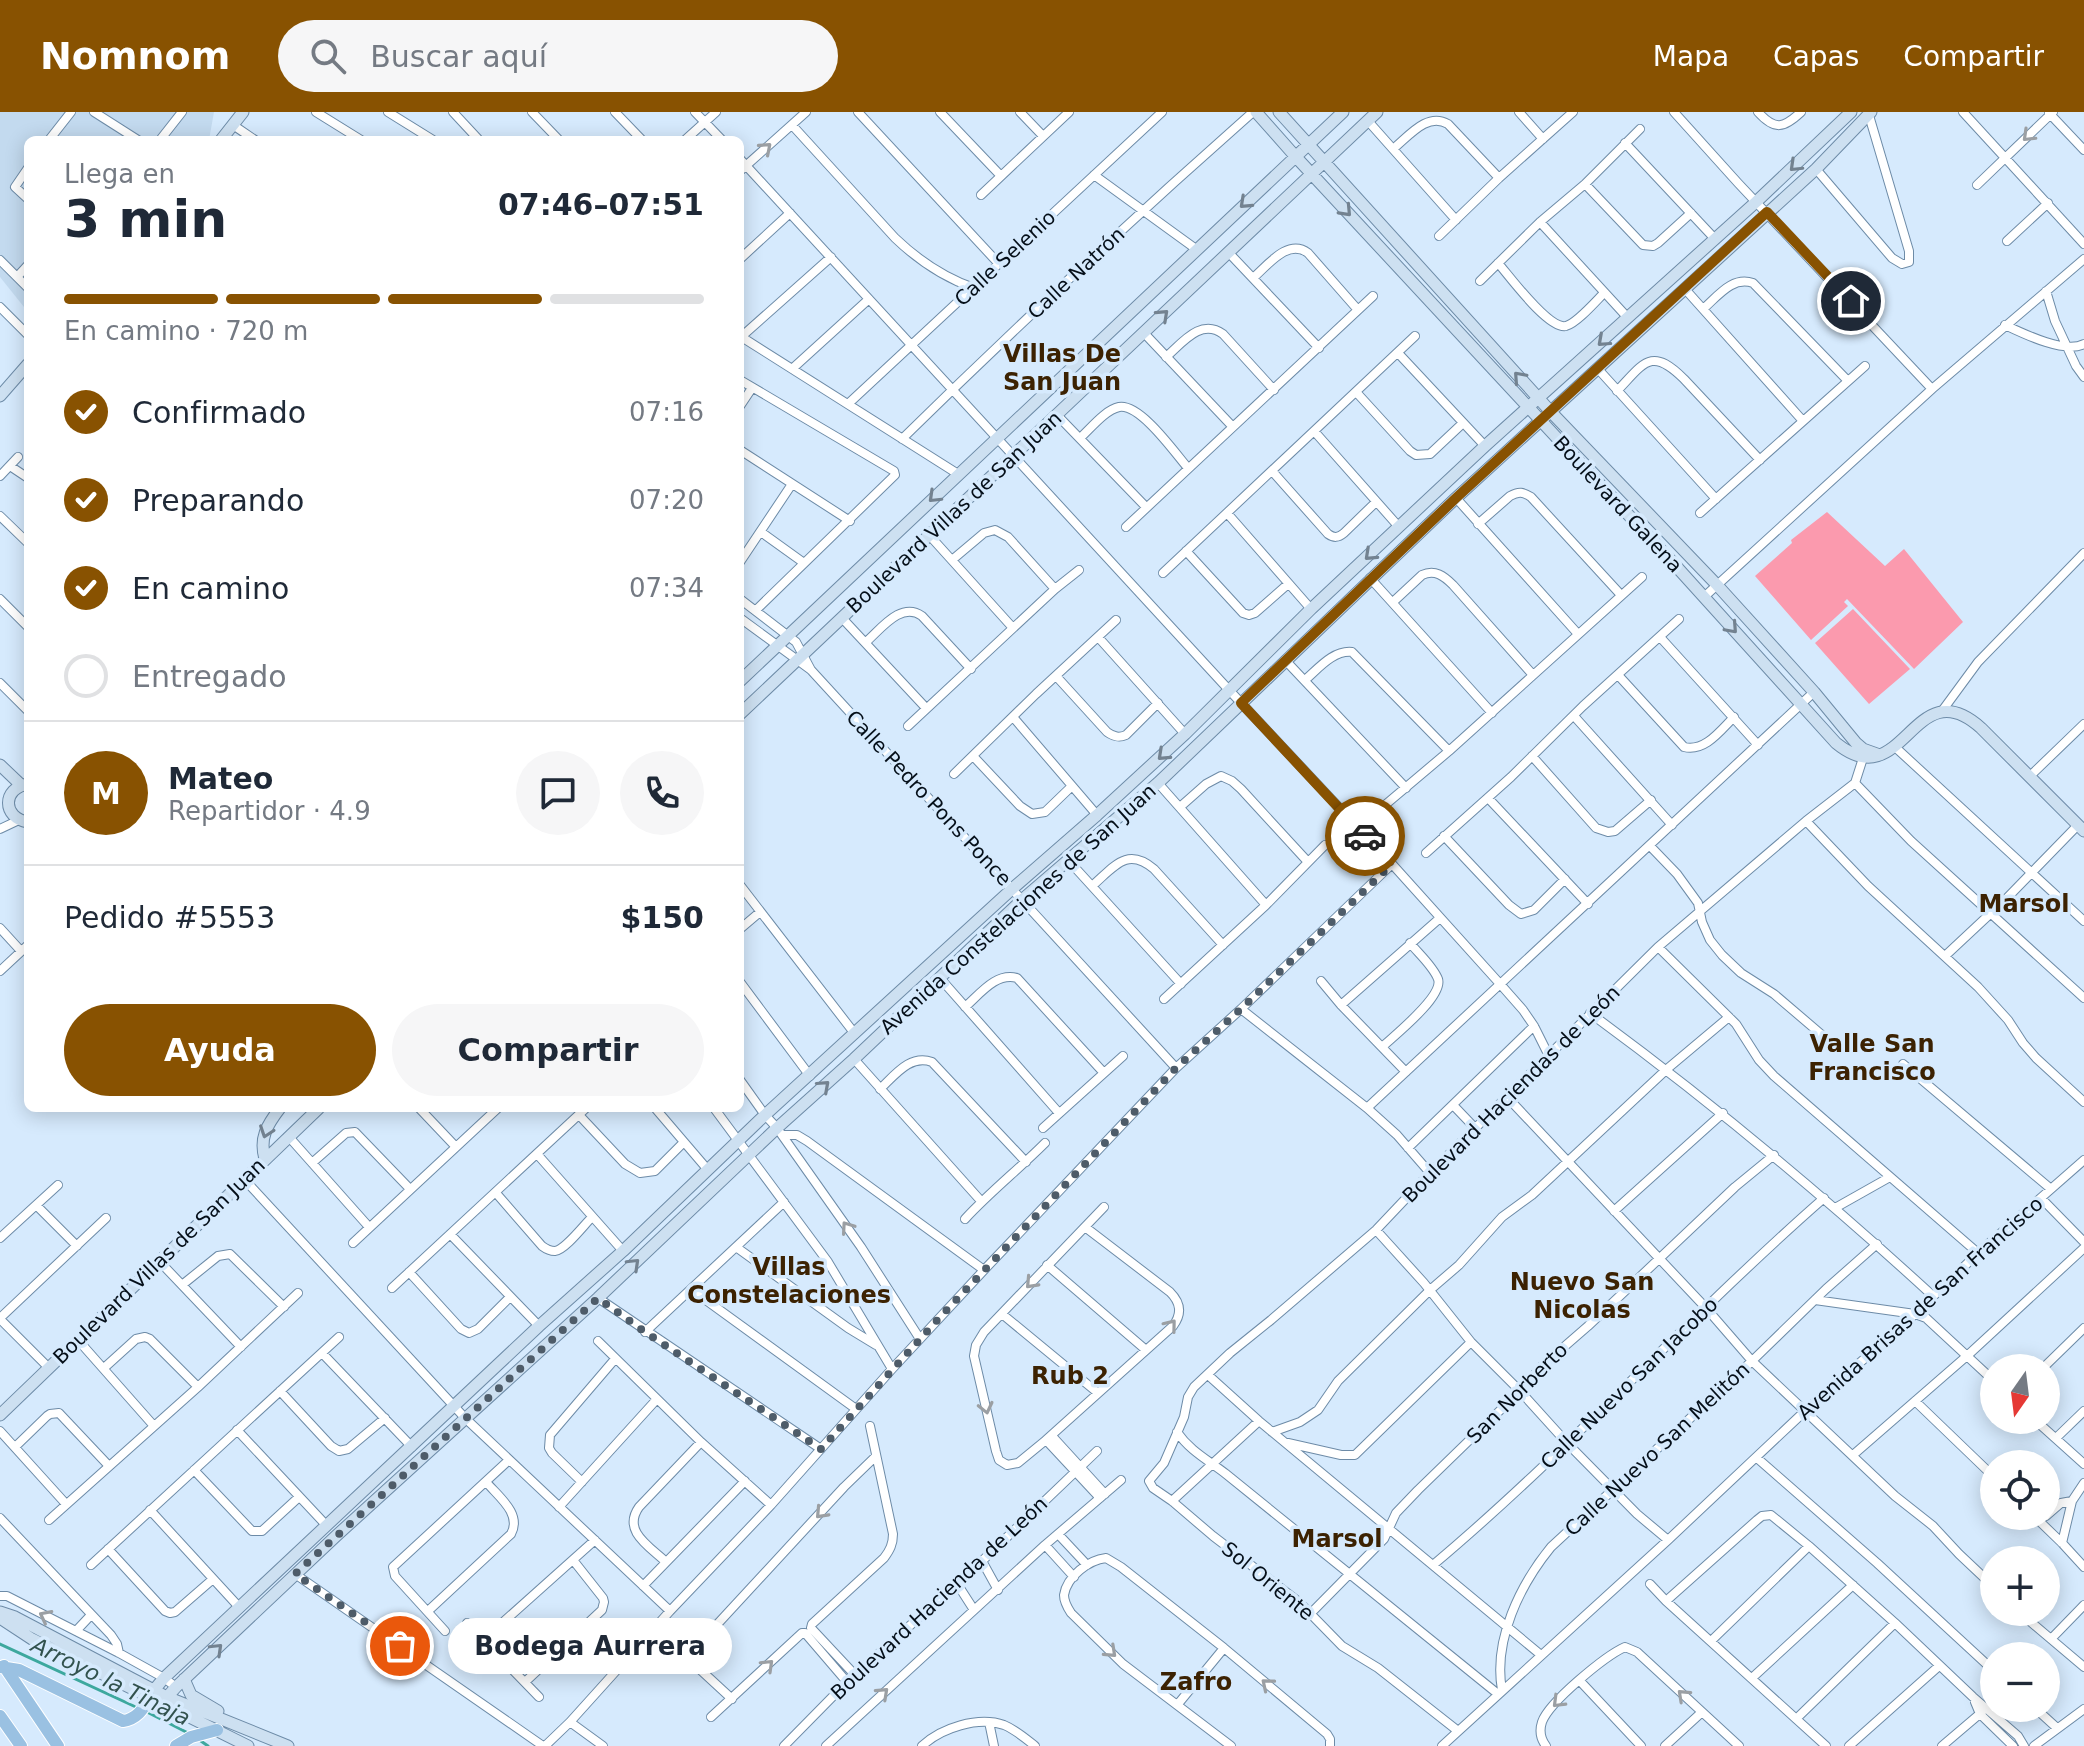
<!DOCTYPE html>
<html lang="es">
<meta charset="utf-8">
<style>
:root{--surface:#fff;--page:#f6f6f7;--text:#1f2937;--muted:#747a83;--line:#e0e1e3;--accent:#885201}
body{margin:0;font-family:"DejaVu Sans",sans-serif;background:var(--page);color:var(--text);height:100vh;display:flex;flex-direction:column;font-size:30px;white-space:nowrap}
*{box-sizing:border-box;margin:0}
p{font-size:26px;color:var(--muted)}
.icon{flex:none;width:44px;height:44px;fill:none;stroke:currentColor;stroke-width:2;stroke-linecap:round;stroke-linejoin:round}
.map{position:relative;flex:1;overflow:hidden}
.details{position:absolute;left:24px;top:24px;width:720px;height:976px;display:flex;flex-direction:column;background:var(--surface);border-radius:12px;box-shadow:0 4px 20px #0003}
.details>*{flex:none}
.needle{width:52px;rotate:194deg}
.controls{position:absolute;left:1980px;top:1242px;display:grid;gap:16px}
.controls a{display:grid;place-items:center;width:80px;height:80px;border-radius:50%;background:var(--surface);box-shadow:0 4px 20px #0003;font-size:40px}
.pin{position:absolute;display:grid;place-items:center;width:68px;height:68px;color:#fff;margin:-34px;border:4px solid #fff;border-radius:50%;box-shadow:0 2px 8px #0007}
.courier{position:absolute;display:grid;place-items:center;width:80px;height:80px;margin:-40px;border:6px solid #885201;border-radius:50%;background:#fff;color:#222;box-shadow:0 2px 10px #0007}
.bubble{position:absolute;height:56px;border-radius:28px;background:var(--surface);box-shadow:0 4px 20px #0003;font-size:26px;font-weight:700;line-height:56px;text-align:center}
.headline em{font-style:normal;font-weight:700}
.headline div{display:flex;flex-direction:column-reverse}
.headline{display:flex;align-items:center;justify-content:space-between;height:136px;padding:0 40px}
h1{font-size:52px;font-weight:700;line-height:60px}
.bar{display:grid;grid-template-columns:repeat(4,1fr);gap:12px 8px;align-content:center;height:96px;padding:0 40px}
.bar i{height:10px;border-radius:6px;background:var(--line)}
.bar .current{background:var(--accent)}
.bar p{grid-column:span 4}
.line{display:flex;align-items:center;gap:20px;padding:0 40px;border-top:2px solid var(--line)}
.line div{flex:1}
.round{display:grid;place-items:center;flex:none;width:84px;height:84px;border-radius:42px;background:var(--page)}
ol{padding:0 40px;list-style:none}
li{display:flex;align-items:center;gap:24px;height:88px}
li p{margin-inline-start:auto}
li .icon{padding:8px;border-radius:50%;background:var(--accent);color:#fff;stroke-width:4}
li:last-child{color:var(--muted)}
li i{width:44px;height:44px;border:4px solid var(--line);border-radius:50%}
.action{display:flex;gap:16px;margin-top:auto;padding:16px 40px}
.action a{flex:1;height:92px;border-radius:48px;background:var(--accent);color:#fff;font-size:32px;font-weight:700;line-height:92px;text-align:center}
.action a+a{background:var(--page);color:var(--text)}
header{display:flex;align-items:center;gap:48px;box-sizing:border-box;height:112px;padding:0 40px;background:var(--accent);color:#fff}
header strong{font-size:38px}
nav{display:flex;gap:44px;margin-inline-start:auto;font-size:28px}
.search{width:560px;height:72px;background:var(--page);display:flex;align-items:center;gap:20px;box-sizing:border-box;padding:0 28px;border-radius:44px;color:var(--muted);font-size:30px}
.map>svg:first-child{display:block}
.built{fill:#c3daef}
.green{fill:#fb9aae}
.lines{fill:none;stroke-linecap:round;stroke-linejoin:round}
.stream{stroke:#3da89e;stroke-width:3}
.street-casing{stroke:#6d8ba7;stroke-width:10}
.secondary-casing{stroke:#6d8ba7;stroke-width:13}
.primary-casing{stroke:#fff;stroke-width:14}
.street{stroke:#fff;stroke-width:8}
.secondary{stroke:#cde0f1;stroke-width:11}
.primary{stroke:#9ac1e2;stroke-width:12}
.oneway{stroke:#9b9fa3}
.oneway2{stroke:#738290}
.done{stroke:#4e5c69;stroke-width:8;stroke-dasharray:0 14.4}
.route{stroke:#885201;stroke-width:10}
.labels{text-anchor:middle;stroke-width:7;stroke-linejoin:round;paint-order:stroke}
.street-label{font-size:20px;fill:#050f19;stroke:#d6eafd}
.water-label{font-size:22px;font-style:italic;fill:#32524e;stroke:#d6eafd}
.quarter-label{font-size:24px;font-weight:bold;fill:#3c2202;stroke:#d6eafd}
</style>
<header>
<strong>Nomnom</strong>
<div class="search"><svg class="icon" aria-label="search" viewBox="0 0 24 24"><circle cx="10" cy="10" r="6"/><path d="M15 15l6 6"/></svg>Buscar aquí</div>
<nav><a>Mapa</a><a>Capas</a><a>Compartir</a></nav>
</header>
<div class="map">
<svg width="2084" height="1634" viewBox="0 0 2084 1634">
<rect width="100%" height="100%" fill="#d6eafd"/>
<path class="built" d="M0,0h214l-5,28h-181v172l-28,-35z"/>
<path class="green" d="M1827,400l58,54 19,-17 59,73 -49,47 -67,-70 -3,3 4,4 -37,34 -56,-64 37,-33 -1,-3z
M1853,497l57,60 -41,35 -54,-61z"/>
<g class="lines">
<path class="stream" d="M0,1532l138,64
M145,1599l43,22
M198,1627l10,7"/>
<defs>
<path id="street" d="M94,0l44,28
M316,0l45,28
M388,0l45,28
M453,0l26,28
M532,0l27,28
M615,0l27,28
M695,0l27,28
M858,0l141,152
M940,0l61,64
M1020,0l23,24
M1519,0l24,27
M1674,0l64,71 194,206
M1758,0c17,19 26,16 43,0
M1963,0l121,132
M2049,1l35,37
M1368,9l88,99
M233,13l22,15
M792,13l103,113c22,21 50,40 79,50
M49,28l22,-28
M160,28l22,-28
M685,28l31,-28
M1625,31l90,96
M1393,37c16,-13 34,-37 55,-25l51,54
M740,47l489,531 163,174 109,121 22,25 11,16 15,30
M28,56l-13,19 13,12
M1816,57l76,89 10,6 7,-2v-11l-41,-139
M740,59l66,-59
M1094,63l102,74
M1585,72l58,61 10,1 5,-3 33,-30
M1977,73l76,-73
M981,83l88,-83
M1540,110l88,96
M1439,124l60,-58 74,-66
M2007,129l41,-38
M1229,141l90,95
M740,147l50,-46
M0,148l28,28
M1498,151c12,14 51,67 68,63 11,-3 30,-25 38,-33
M17,165l11,-12
M1253,166c15,-13 35,-40 55,-25l50,57
M1480,169l60,-59 45,-38 55,-55
M1685,177l118,132
M2046,179l9,30 21,45 8,11
M0,195l28,28
M1703,197c15,-13 29,-33 50,-26l95,98
M2005,213c19,9 60,29 79,19
M1144,221l88,93
M740,224l218,138
M741,225l90,-80
M1398,241l87,93
M1166,245c17,-15 35,-39 57,-23l51,56
M792,257l77,-70
M1598,257l118,130
M740,268l154,91 1,4 -139,135
M1617,279c27,-28 34,-45 67,-12l76,81
M1357,281l53,58 6,4 14,-1 33,-31
M848,292l314,-292
M740,294l12,-18
M1057,303l89,92
M1314,319l85,96
M1080,326c11,-10 25,-28 39,-31 21,-4 56,46 69,61
M902,327c114,-112 231,-221 351,-327
M740,338l110,71
M10,354l18,12
M1272,359l56,63c6,4 10,4 16,-1l32,-31
M0,364l18,-19
M1456,386l122,136
M1227,401l84,96
M1700,401l165,-147
M0,404l28,27
M1478,412l32,-28c9,-5 13,-4 21,1l90,98
M1126,415l247,-231
M761,420l43,31
M930,424l83,92
M1186,439l57,62 6,2 6,-2 33,-29
M952,448l32,-27 11,-3 13,7 47,52
M740,450l52,-78
M1163,461l252,-237
M1370,466l122,135
M1704,485l228,-208 152,-130
M0,487l28,28
M740,487l56,43 15,28
M1393,490l29,-27c13,-6 22,1 31,10l80,90
M740,506l71,52 365,398
M842,506l84,90
M1098,525l87,97
M1660,525l98,108
M866,530c15,-13 35,-41 56,-26l49,53
M1285,548l121,128
M1618,563l66,72c21,5 36,-16 50,-30
M1056,564l51,56c7,5 12,6 19,3l32,-32
M1305,568c13,-11 28,-30 47,-28l97,99
M0,571l28,28
M1942,599l36,-49 106,-109
M1574,604l98,109
M1013,605l84,98
M908,614l147,-137 24,-19
M1895,635l189,174
M973,644l47,50 12,8 13,-2 27,-26
M1532,644l64,72 12,4 7,-1 36,-31
M954,662l82,-80 80,-74
M2029,665l55,-53
M1158,671l108,122
M1855,671l56,58 173,157
M1488,686l100,106
M1385,693l64,-54 193,-174
M1180,695l26,-23 15,-8 11,5 9,8 67,73
M1806,709l62,65 110,101 30,33 15,23 13,15 48,44
M0,717l19,-9
M1444,724l65,69 12,9 13,-4 31,-31
M1650,734l27,28 21,29 4,19 8,18 12,15 19,18 33,21 48,41
M1426,741l85,-76 72,-71 96,-87
M1069,749l112,123
M740,773l115,149
M1092,774c22,-19 35,-40 62,-17l69,76
M0,816l21,23
M740,817l20,-17
M1658,835l78,77 23,36 15,16 204,177
M1945,844l61,-57 72,-74
M0,859l28,-26
M939,865l120,136
M1321,869l20,24 65,67
M740,870l70,94
M1164,887l102,-94 59,-60
M1341,893l99,-87
M965,895c15,-13 31,-35 52,-29l87,95
M1241,897l126,99 30,27 33,38
M1590,901c120,88 234,183 343,283
M1382,935c13,-12 62,-51 56,-68 -5,-13 -20,-26 -28,-36
M854,947l127,142
M1903,952l148,125
M740,968l25,35 12,13 84,119 59,92
M880,977c15,-14 30,-35 52,-27l94,100
M1507,985l199,211 46,53 143,135 38,30 26,28 35,33
M1453,993l22,23
M419,996l37,39
M655,996l53,62
M714,996l114,154 64,107
M1367,996l447,-416
M579,1003l46,49 15,9 15,-2 29,-29
M1043,1016l80,-72
M783,1023h14l10,6 177,129
M289,1025l80,90
M1408,1036l126,-122
M537,1042l86,97
M312,1051l34,-30 9,-1 55,57
M244,1067l221,239 205,193
M496,1081l46,53c4,3 7,5 13,5 10,-1 29,-26 37,-34
M2041,1086l43,44
M36,1093l41,41
M1835,1096l55,-31
M1614,1099l109,-98
M965,1107c25,-27 54,-50 80,-76
M1085,1115l85,65c11,11 12,22 3,34l-127,114 -28,23 -11,2 -8,-5 -3,-9 -22,-95 2,-11 8,-13 120,-125
M1376,1118l48,53 47,59 49,49 47,52 70,71 31,26
M450,1122l89,92
M0,1126l58,-53
M353,1131l145,-135
M736,1135l112,81 28,17
M160,1150l81,85
M1047,1153l99,85
M409,1160l52,57 8,4 9,-4 32,-32
M182,1173l36,-29 12,-2 54,53
M392,1176l194,-180
M692,1178l164,119
M598,1186l223,151
M1815,1188l100,14 11,4 68,63
M1002,1202l96,79
M0,1206l106,-100
M0,1207l49,49
M645,1220l139,-130
M78,1228l76,86
M598,1229l103,101 70,63
M322,1241l90,94
M104,1256l32,-29 9,-2 5,2 48,48
M2043,1256l41,-40
M1208,1263l51,46 282,234
M280,1279l51,55 8,5 9,-2 37,-31
M1915,1289l79,76
M2035,1308l49,44
M237,1318l89,95
M0,1319l66,73
M1177,1320c13,19 31,28 49,42l272,220
M1272,1320l28,-10 18,-12 20,-29 92,-91 29,-25 43,-48 30,-22 135,-126 62,-52
M1052,1324l53,58
M2056,1326l28,-27
M1046,1328l54,58
M1288,1331l53,12h14l116,-113
M15,1335l32,-31 3,-2 9,-1 50,53
M1853,1343l115,-100 116,-107
M1757,1346l120,105 117,108
M194,1358l58,61h10l37,-34
M582,1370l-30,-29 -3,-5 1,-13 65,-76
M1172,1389l87,-80
M559,1395l98,-108
M150,1398l89,97
M2034,1404l28,27 22,24
M2046,1404l15,-13 11,-2
M0,1406l111,117 6,9 2,9
M49,1408l149,-133 100,-94
M1058,1422l29,31
M2062,1431l10,-42 12,-18
M1045,1433l29,32
M108,1437l57,62 5,2 5,-1 38,-33
M982,1449l16,29
M666,1450c-17,-16 -44,-31 -27,-55l62,-65
M91,1453l248,-228
M1433,1453c137,-115 256,-249 391,-367
M295,1462l248,172
M956,1470l18,28
M1650,1472l16,17 160,145
M643,1474l102,-105
M0,1484h7l112,57 45,25 12,9
M1666,1489l91,-81 5,-4 9,-1 38,31 86,77 78,74 45,39 6,10
M428,1499l83,-77c11,-20 -12,-37 -24,-51
M2019,1500l65,55
M1311,1501l73,-74 12,-26 22,-23 102,-99 22,-25 46,-40 147,-139 39,-32
M467,1511l72,74
M76,1519l15,-16
M445,1519l-50,-55 -2,-9 116,-107
M667,1527l65,60
M2051,1527l33,-34
M482,1529l113,-101
M1711,1529l98,-95
M687,1545l157,-170 31,-30
M855,1563l-44,-47 1,-4 72,-66c6,-8 9,-14 9,-24l-23,-108
M1752,1566l101,-93
M1579,1568l62,66
M525,1570l77,-72 2,-8 -1,-4 -30,-38
M1502,1578c-9,-50 18,-105 49,-143l201,-186 74,-72 51,-45
M1975,1590l5,12 33,32
M1178,1592l46,-56
M2035,1596l22,20
M711,1605l91,-84h3l42,49
M1796,1607l99,-96
M570,1610l33,24
M989,1610l5,24
M1458,1619l-80,-63 -36,-22 -43,-44 -86,-66 -41,-35 -19,-13 -4,-7 15,-18 20,-46 4,-20 6,-10 36,-34 41,-33 105,-90 54,-57 228,-226 148,-126 49,-38 9,-28
M545,1634l25,-24 100,-111 101,-106 121,-136 92,-99 192,-202 65,-59 151,-145
M784,1634l63,-64 135,-121 115,-110
M826,1634l219,-201 76,-65
M922,1634c19,-18 56,-30 82,-21 12,5 21,13 31,21
M1231,1634l-108,-82 -52,-51c-4,-6 -7,-11 -7,-18 3,-19 25,-35 42,-37l15,9 103,81 103,86 3,5v7
M1442,1634l226,-206 136,-128 111,-98 63,-61 106,-93
M1546,1634c-6,-8 -7,-15 -4,-24 7,-20 63,-66 83,-75l12,5 102,94
M1665,1634l37,-34
M1849,1634l90,-80
M1942,1634l40,-34
M2034,1634l50,-37"/>
<path id="secondary" d="M1256,0l39,44 380,409 161,178c68,56 77,-76 145,-15l103,103
M1279,0l272,300 166,173 97,107 42,51 7,6 14,5
M221,28l22,-28
M0,284l28,-32
M740,569l603,-569
M740,602l637,-602
M0,653l21,20
M28,672c-26,4 -26,34 0,38
M265,1047c-6,-21 2,-34 15,-51
M0,1303l319,-307
M0,1500l15,5 152,80 121,49
M0,1506l32,21 216,107
M184,1567l7,16 27,16
M150,1586l4,-8 10,-12 375,-352 84,-75 142,-136 247,-226 85,-74 88,-81 126,-125 174,-163 271,-244 95,-90
M161,1592l15,-17 160,-151 262,-238 179,-170 77,-69 169,-160 135,-116 298,-285 360,-329 55,-57"/>
<path id="primary" d="M4,1554l54,80
M0,1555l19,3 104,51c14,-2 20,-12 27,-23
M0,1604l21,30
M176,1634l15,-9 26,-7"/>
</defs>
<use href="#street" class="street-casing"/>
<use href="#secondary" class="secondary-casing"/>
<use href="#primary" class="primary-casing"/>
<use href="#street" class="street"/>
<use href="#secondary" class="secondary"/>
<use href="#primary" class="primary"/>
</g>
<defs><path id="oneway-chevron" d="M-2-3.5L2.5 0L-2 3.5" fill="none" stroke-width="1.6" stroke-linecap="round" stroke-linejoin="round" transform="scale(2)"/></defs>
<g class="oneway">
<use href="#oneway-chevron" transform="translate(2028 24) rotate(136)"/>
<use href="#oneway-chevron" transform="translate(766 36) rotate(-41)"/>
<use href="#oneway-chevron" transform="translate(847 1115) rotate(-125)"/>
<use href="#oneway-chevron" transform="translate(1031 1171) rotate(133)"/>
<use href="#oneway-chevron" transform="translate(1171 1213) rotate(-51)"/>
<use href="#oneway-chevron" transform="translate(986 1296) rotate(77)"/>
<use href="#oneway-chevron" transform="translate(821 1401) rotate(133)"/>
<use href="#oneway-chevron" transform="translate(45 1504) rotate(-153)"/>
<use href="#oneway-chevron" transform="translate(1111 1540) rotate(43)"/>
<use href="#oneway-chevron" transform="translate(768 1553) rotate(-44)"/>
<use href="#oneway-chevron" transform="translate(1267 1572) rotate(-140)"/>
<use href="#oneway-chevron" transform="translate(883 1581) rotate(-43)"/>
<use href="#oneway-chevron" transform="translate(1683 1583) rotate(-137)"/>
<use href="#oneway-chevron" transform="translate(1558 1590) rotate(135)"/>
</g>
<g class="oneway2">
<use href="#oneway-chevron" transform="translate(1795 54) rotate(136)"/>
<use href="#oneway-chevron" transform="translate(1245 91) rotate(137)"/>
<use href="#oneway-chevron" transform="translate(1346 99) rotate(47)"/>
<use href="#oneway-chevron" transform="translate(1163 203) rotate(-43)"/>
<use href="#oneway-chevron" transform="translate(1603 229) rotate(138)"/>
<use href="#oneway-chevron" transform="translate(1519 265) rotate(-132)"/>
<use href="#oneway-chevron" transform="translate(934 385) rotate(136)"/>
<use href="#oneway-chevron" transform="translate(1370 443) rotate(137)"/>
<use href="#oneway-chevron" transform="translate(1732 516) rotate(48)"/>
<use href="#oneway-chevron" transform="translate(1163 643) rotate(137)"/>
<use href="#oneway-chevron" transform="translate(824 974) rotate(-42)"/>
<use href="#oneway-chevron" transform="translate(266 1020) rotate(109)"/>
<use href="#oneway-chevron" transform="translate(634 1152) rotate(-44)"/>
<use href="#oneway-chevron" transform="translate(217 1537) rotate(-44)"/>
</g>
<g class="lines">
<path class="done" d="M400,1534l-105,-72 303,-276 47,34 176,117 120,-133 235,-248 65,-59 151,-145 -27,-28"/>
<path class="route" d="M1365,724l-124,-133 215,-205 311,-286 84,89"/>
</g>
<g class="labels">
<g class="street-label">
<text transform="translate(1005 146) rotate(-43)" y="7">Calle Selenio</text>
<text transform="translate(1076 161) rotate(-43)" y="7">Calle Natrón</text>
<text transform="translate(1618 392) rotate(47)" y="7">Boulevard Galena</text>
<text transform="translate(954 400) rotate(-43)" y="7">Boulevard Villas de San Juan</text>
<text transform="translate(929 686) rotate(47)" y="7">Calle Pedro Pons Ponce</text>
<text transform="translate(1018 797) rotate(-42)" y="7">Avenida Constelaciones de San Juan</text>
<text transform="translate(1511 982) rotate(-45)" y="7">Boulevard Haciendas de León</text>
<text transform="translate(159 1149) rotate(-44)" y="7">Boulevard Villas de San Juan</text>
<text transform="translate(1920 1196) rotate(-42)" y="7">Avenida Brisas de San Francisco</text>
<text transform="translate(1629 1271) rotate(-44)" y="7">Calle Nuevo San Jacobo</text>
<text transform="translate(1517 1281) rotate(-45)" y="7">San Norberto</text>
<text transform="translate(1657 1337) rotate(-43)" y="7">Calle Nuevo San Melitón</text>
<text transform="translate(1268 1469) rotate(39)" y="7">Sol Oriente</text>
<text transform="translate(939 1486) rotate(-43)" y="7">Boulevard Hacienda de León</text>
</g>
<g class="water-label">
<text transform="translate(111 1569) rotate(26)" y="8">Arroyo la Tinaja</text>
</g>
<g class="quarter-label">
<text x="1062" y="250">Villas De<tspan x="1062" dy="28">San Juan</tspan></text>
<text x="2024" y="800">Marsol</text>
<text x="1872" y="940">Valle San<tspan x="1872" dy="28">Francisco</tspan></text>
<text x="789" y="1163">Villas<tspan x="789" dy="28">Constelaciones</tspan></text>
<text x="1582" y="1178">Nuevo San<tspan x="1582" dy="28">Nicolas</tspan></text>
<text x="1070" y="1272">Rub 2</text>
<text x="1337" y="1435">Marsol</text>
<text x="1196" y="1578">Zafro</text>
</g>
</g>
</svg>
<div class="controls">
<a><svg class="needle" viewBox="-14 -14 28 28"><path d="M0-13l5 13h-10z" fill="#e53935"/><path d="M0 13l5-13h-10z" fill="#747a83"/></svg></a>
<a><svg class="icon" aria-label="locate" viewBox="0 0 24 24"><circle cx="12" cy="12" r="6"/><path d="M12 2v4M12 18v4M2 12h4M18 12h4"/></svg></a>
<a>+</a>
<a>−</a>
</div>
<div class="pin" style="left:400px;top:1534px;background:#ea580c"><svg class="icon" aria-label="bag" viewBox="0 0 24 24"><path d="M5 8h14l-1 12H6zM9 8a3 3 0 0 1 6 0"/></svg></div>
<div class="pin" style="left:1851px;top:189px;background:#1f2937"><svg class="icon" aria-label="home" viewBox="0 0 24 24"><path d="M3 11l9-7 9 7M6 9v11h12V9"/></svg></div>
<div class="courier" style="left:1365px;top:724px"><svg class="icon" aria-label="car" viewBox="0 0 24 24"><path d="M5 17H2v-5l4-1 3-4h7l3 4 3 1v5h-3M9 17h6M6 11h13"/><circle cx="7" cy="17" r="2"/><circle cx="17" cy="17" r="2"/></svg></div>
<div class="bubble" style="left:448px;top:1506px;width:284px">Bodega Aurrera</div>
<section class="details">
<div class="headline"><div><h1>3 min</h1><p>Llega en</p></div><em>07:46–07:51</em></div>
<div class="bar"><i class="current"></i><i class="current"></i><i class="current"></i><i></i><p>En camino · 720 m</p></div>
<ol>
<li><svg class="icon" aria-label="check" viewBox="0 0 24 24"><path d="M5 12l5 5 9-10"/></svg>Confirmado<p>07:16</p></li>
<li><svg class="icon" aria-label="check" viewBox="0 0 24 24"><path d="M5 12l5 5 9-10"/></svg>Preparando<p>07:20</p></li>
<li><svg class="icon" aria-label="check" viewBox="0 0 24 24"><path d="M5 12l5 5 9-10"/></svg>En camino<p>07:34</p></li>
<li><i></i>Entregado</li>
</ol>
<div class="line" style="height:144px"><b class="round" style="background:var(--accent);color:#fff">M</b><div><b>Mateo</b><p>Repartidor · 4.9</p></div><a class="round"><svg class="icon" aria-label="chat" viewBox="0 0 24 24"><path d="M4 5h16v11H9l-5 4z"/></svg></a><a class="round"><svg class="icon" aria-label="phone" viewBox="0 0 24 24"><path d="M5 4h4l2 5-3 2q2 4 5 5l2-3 5 2v4C11 20 4 13 5 4z"/></svg></a></div>
<div class="line" style="height:104px"><div>Pedido #5553</div><b>$150</b></div>
<div class="action"><a>Ayuda</a><a>Compartir</a></div>
</section>
</div>
